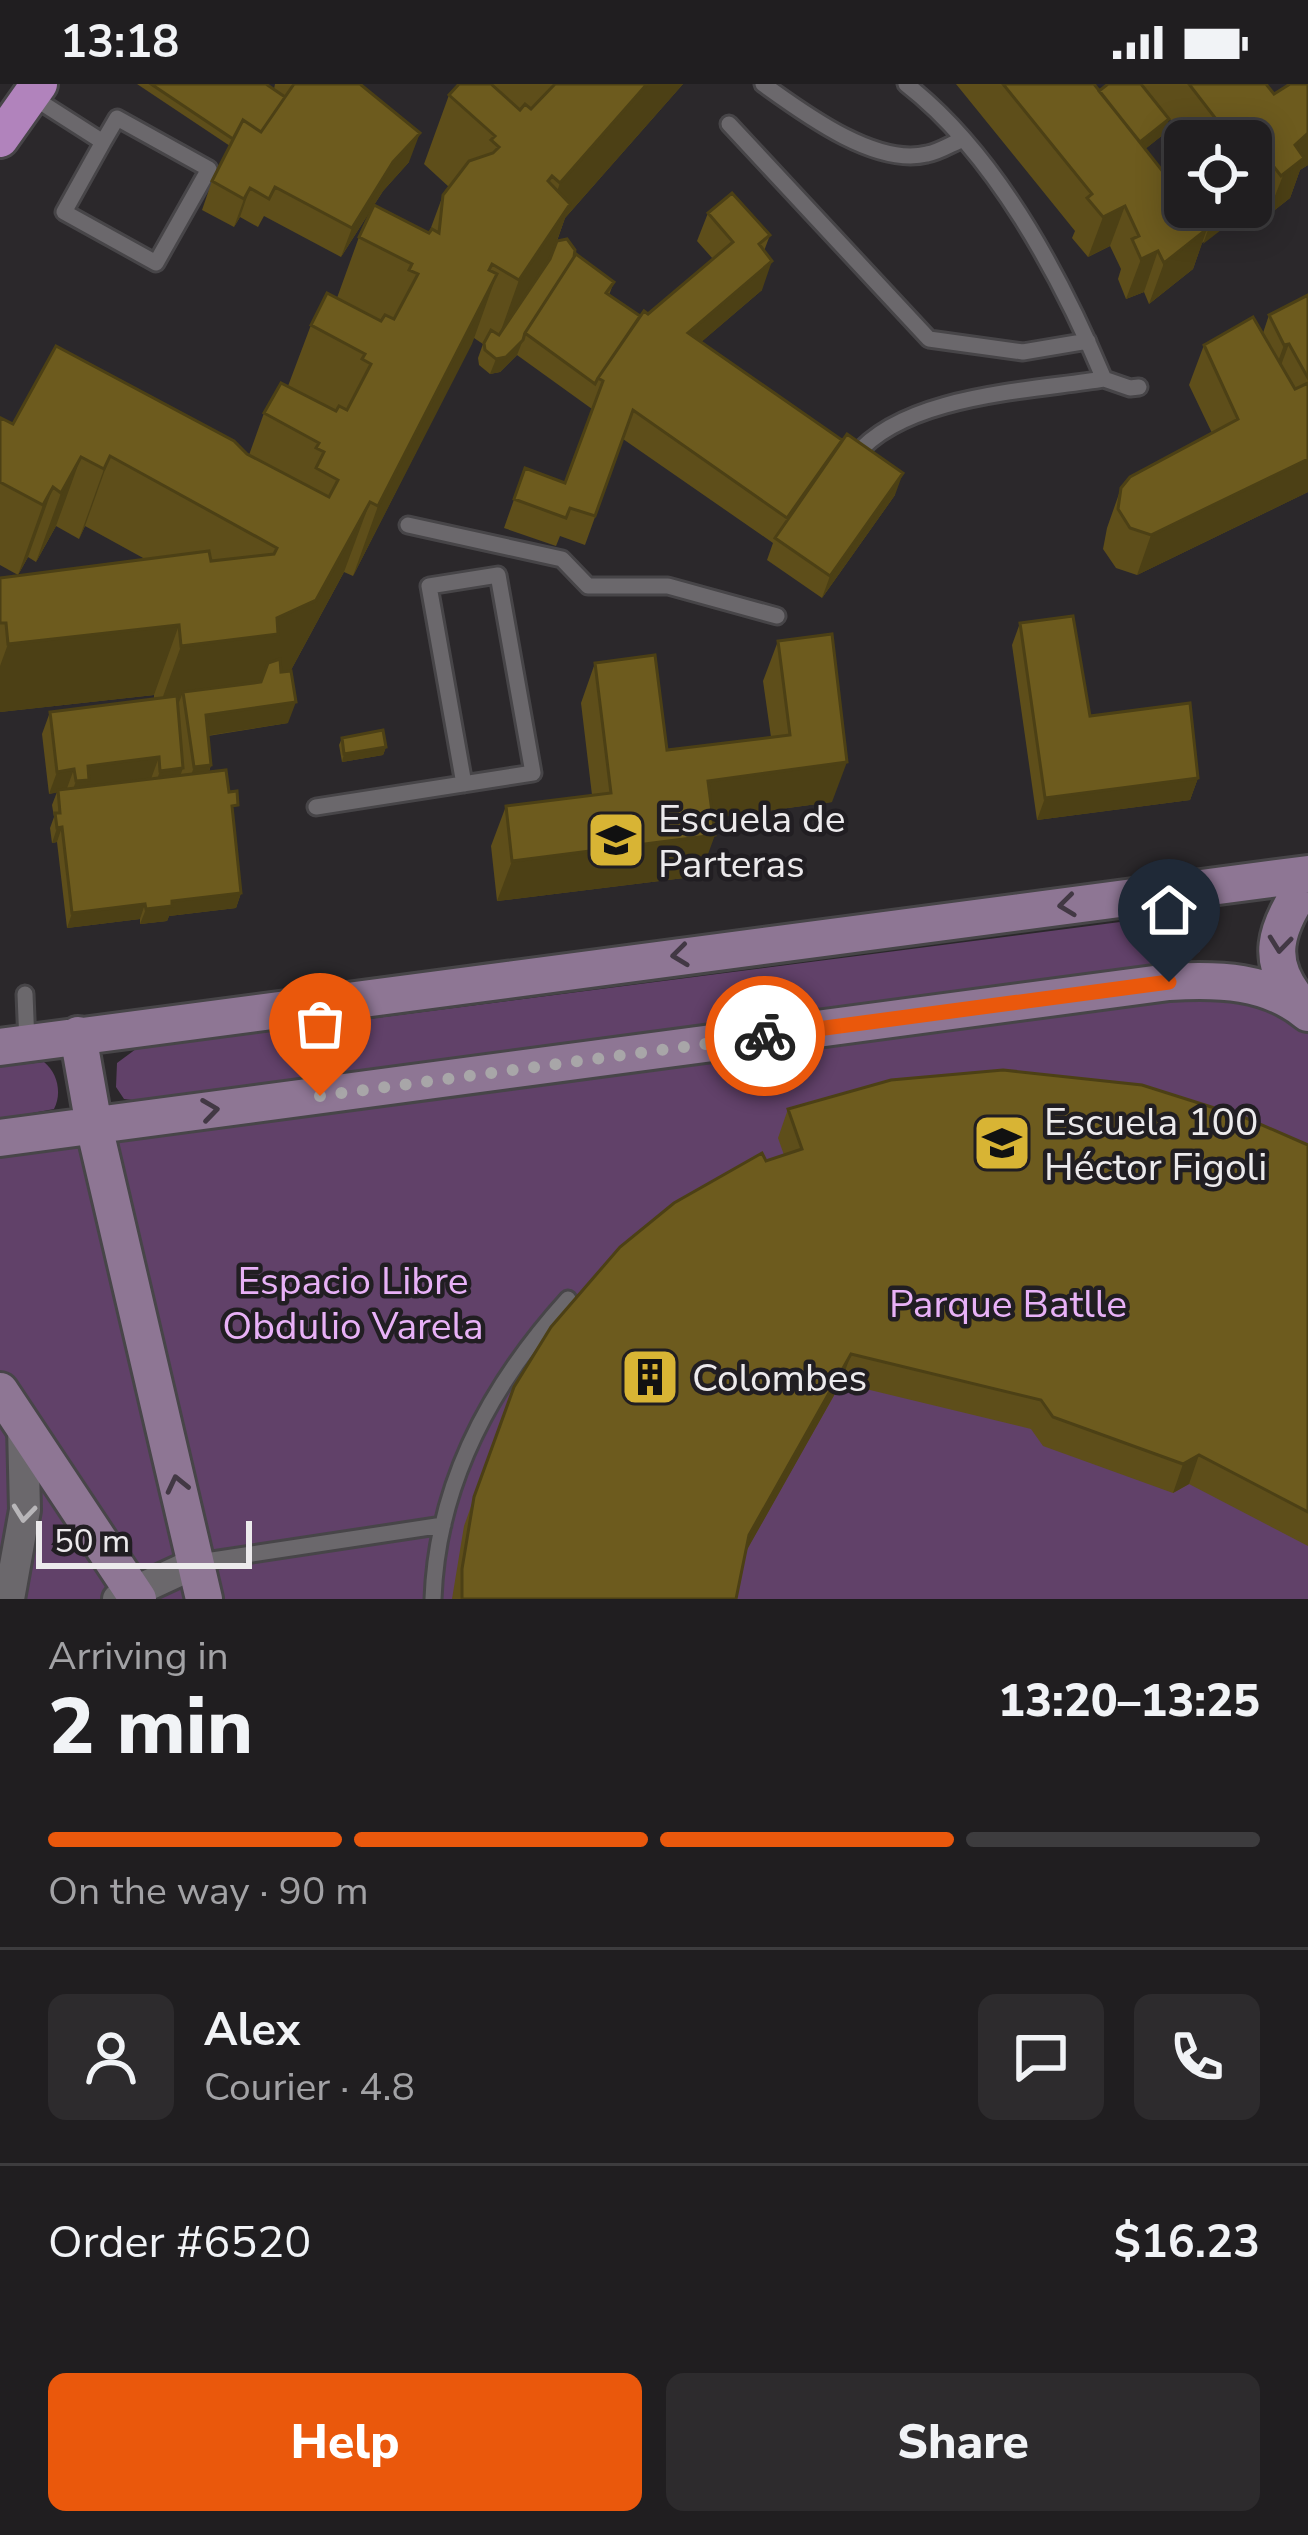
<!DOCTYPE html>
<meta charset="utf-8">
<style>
:root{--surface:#201e20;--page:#2d2b2d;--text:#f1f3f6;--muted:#a2a2a5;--line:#3d3c3e;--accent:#ea580c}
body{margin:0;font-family:"Nunito Sans",sans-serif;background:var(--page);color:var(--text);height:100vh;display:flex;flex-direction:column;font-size:45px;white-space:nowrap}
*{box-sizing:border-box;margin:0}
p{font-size:39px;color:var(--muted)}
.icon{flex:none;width:66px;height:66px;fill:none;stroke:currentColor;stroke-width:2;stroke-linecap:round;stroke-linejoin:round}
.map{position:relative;height:1515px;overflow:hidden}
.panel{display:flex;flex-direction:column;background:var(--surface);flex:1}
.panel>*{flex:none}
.controls{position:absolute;left:1164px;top:36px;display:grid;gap:24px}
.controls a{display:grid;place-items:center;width:108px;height:108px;border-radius:18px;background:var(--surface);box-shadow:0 6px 30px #0003,0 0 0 3px var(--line);font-size:60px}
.scale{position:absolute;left:36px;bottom:30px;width:216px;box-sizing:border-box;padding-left:12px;border:6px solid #eceaec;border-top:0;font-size:33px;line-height:42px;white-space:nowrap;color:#eceaec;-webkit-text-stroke:9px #211e22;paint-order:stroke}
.pin{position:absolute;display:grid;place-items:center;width:102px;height:102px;color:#fff;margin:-123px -51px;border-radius:50% 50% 50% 0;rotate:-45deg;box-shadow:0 0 12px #0007}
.pin .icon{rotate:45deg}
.courier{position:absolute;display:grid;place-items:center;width:120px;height:120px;margin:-60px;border:9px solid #ea580c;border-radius:50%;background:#fff;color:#222;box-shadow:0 3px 15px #0007}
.head em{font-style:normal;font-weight:800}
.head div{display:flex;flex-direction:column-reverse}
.head{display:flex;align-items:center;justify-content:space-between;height:204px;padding:0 48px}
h1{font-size:78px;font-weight:800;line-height:90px}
.bar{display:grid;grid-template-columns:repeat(4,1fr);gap:18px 12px;align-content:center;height:144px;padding:0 48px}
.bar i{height:15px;border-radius:9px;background:var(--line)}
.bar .on{background:var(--accent)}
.bar p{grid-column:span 4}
.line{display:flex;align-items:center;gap:30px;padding:0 48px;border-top:3px solid var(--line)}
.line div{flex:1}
.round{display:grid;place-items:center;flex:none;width:126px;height:126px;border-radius:18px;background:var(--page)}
.button{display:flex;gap:24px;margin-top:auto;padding:24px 48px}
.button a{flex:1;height:138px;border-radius:18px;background:var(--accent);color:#fff;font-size:48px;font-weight:800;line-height:138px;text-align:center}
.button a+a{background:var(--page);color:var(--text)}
.status{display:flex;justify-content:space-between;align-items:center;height:84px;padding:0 60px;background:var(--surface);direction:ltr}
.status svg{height:33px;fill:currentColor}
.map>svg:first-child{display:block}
.green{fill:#614169}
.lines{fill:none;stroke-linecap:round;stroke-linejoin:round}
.lane-casing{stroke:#474548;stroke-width:21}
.street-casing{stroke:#474548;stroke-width:36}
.secondary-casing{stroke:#474548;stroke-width:42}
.primary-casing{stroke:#474548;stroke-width:42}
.lane{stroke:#6b686c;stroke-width:15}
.street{stroke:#6b686c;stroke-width:30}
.secondary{stroke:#8e7694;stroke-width:36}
.primary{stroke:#b183bc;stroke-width:36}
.wall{fill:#5e4e1a}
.shaded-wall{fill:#4c4015}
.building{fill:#6d5b1e;stroke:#4c4015;stroke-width:3}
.oneway{stroke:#423844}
.oneway2{stroke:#b8b6b9}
.done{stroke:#a8a6a8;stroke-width:12;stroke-dasharray:0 21.6}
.route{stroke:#ea580c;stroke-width:15}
.labels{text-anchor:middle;stroke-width:9;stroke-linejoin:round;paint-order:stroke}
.poi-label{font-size:39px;fill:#eceaec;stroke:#211e22;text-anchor:start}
.park-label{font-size:39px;fill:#e8b1f7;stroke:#211e22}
</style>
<div class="status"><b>13:18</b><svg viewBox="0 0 49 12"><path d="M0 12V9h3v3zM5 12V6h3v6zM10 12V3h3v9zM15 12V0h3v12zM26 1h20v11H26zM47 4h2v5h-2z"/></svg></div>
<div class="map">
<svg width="1308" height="1515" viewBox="0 0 1308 1515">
<rect width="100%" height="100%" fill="#2b282b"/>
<path class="green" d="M1174,831c20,2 29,16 26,36l-18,15 -1041,135 -17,-2 -8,-12 1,-24 19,-14z
M1169,898l139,31v586h-1308v-461z
M44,978c14,11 18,32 10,47l-54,10v-52z"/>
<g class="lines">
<defs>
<path id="lane" d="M763,0c39,28 112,83 164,70 12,-2 24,-10 36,-15
M906,0c89,69 155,193 198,295l26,9 9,-1
M31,12l72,46 -39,70 92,51 53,-94 -92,-51 -14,24
M729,40l200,215 94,13 65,-11
M855,372c49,-61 174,-65 249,-77
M408,441l154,34 26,27h80l109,30
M316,723l217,-34 -35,-198 -69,11 35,198
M25,910l2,49
M199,1478l244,-37
M433,1515c4,-115 59,-216 135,-300"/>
<path id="street" d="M9,1515l16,-89 -2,-83
M118,1515l78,-36"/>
<path id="secondary" d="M1305,925c-45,-49 -29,-80 3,-130
M78,951l16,91 110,473
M0,963l1308,-173
M0,1054l1169,-156c49,-3 99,-2 139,31
M0,1307l138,208"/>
<path id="primary" d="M0,55l39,-55"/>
</defs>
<use href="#lane" class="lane-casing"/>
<use href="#street" class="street-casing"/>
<use href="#secondary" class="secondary-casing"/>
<use href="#primary" class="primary-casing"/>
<use href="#lane" class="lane"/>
<use href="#street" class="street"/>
<use href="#secondary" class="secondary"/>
<use href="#primary" class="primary"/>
</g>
<path class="wall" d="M137,0h129l8,5 1,-5h85l49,78 -26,29 -42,66 -77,-41 -6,11 -18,-10 -6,10 -32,-17 10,-29 18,-35z
M492,0h191l-118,134 -8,23 17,16 40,25 -5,13 31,21 8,-2 65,-55 -16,-18 11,-28 62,22 -6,16 -2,39 -61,52 194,153 -73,103 -55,-38 6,-17 -150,-104 -38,106 -25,-9 -4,10 -52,-18 21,-60 40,15 27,-74 -75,-54 -17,17 -10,2 -11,-9 -1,-7 5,-14 -9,-6 -121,238 -9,-4 -53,98 -3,1v52l-80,13 3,29 -2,7 24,47 8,74 -5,15 -67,8 -2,5 -27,3v-5l-73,9 -10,-86 -5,1 -2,-15 4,-11 -2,-12 5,-13 -8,2 -7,-60 8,-22 104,-13v-4l-154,17v-134l145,-19 -60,-33 -6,13 -23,-13 -20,36 -8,-5 -10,18 -18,-10v-144l249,34 15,-42 24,-27 23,-61 26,-27 22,-61 70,-4 14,-38 6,-8 -25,-23 25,-69z
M956,0h138l5,7 70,28 -5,15 -19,15 40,58h66v-66h-64l-45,-57h124l8,10 34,-10v81l-8,5 -10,28 -23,18 -11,-13 -54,40 -9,26 -44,35 -5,-12 -18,7 -8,-20 3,-10 -11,-23 -22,11 -16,-19 3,-7z
M1308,211v197l-171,83 -21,-7 -13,-19 4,-21 14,-40 91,-55 -23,-48 15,-40 59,-12 6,-18z
M1020,539l70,93 108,62 -8,22 -153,20 -25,-175z
M778,557l54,161 -119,16 -13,58 -203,25 -6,-55 15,-40 86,-11 -11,-92 14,-40 72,87 104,-13 -8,-56z
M342,654l44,9 -3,8 -41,7 -3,-17z
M788,1025l520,36v401l-119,-62 -16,9 -130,-47 -12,-17 -190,-46 -95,168 -10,48h-284l12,-73 50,-139 252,-226 18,-6 -6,-17z"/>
<path class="shaded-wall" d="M647,0h36l-118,134 -20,56 -51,76 25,-70 16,-27 25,-70z
M1169,35l-5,15 -30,24 6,-15z
M420,49l-11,29 -26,29 -42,66 11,-29 41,-66z
M1308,49v32l-8,5 -10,28 -23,18 28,-71z
M1271,79l-15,40 -53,41 13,-37h35v-29z
M1185,97v18l-8,-11z
M250,104l-10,29 -6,10 10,-28z
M1125,122l-15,40 -22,11 15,-40z
M1207,145l-14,40 -44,35 15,-41z
M1158,167l-14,41 -18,7 15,-40z
M772,177l-10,29 -84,72 10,-29z
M492,180l-25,69 30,-59 -25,70 -119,232 25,-70z
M523,256l-6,15 -17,17 -10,2 6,-15z
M1289,260l-15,40 -5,2 15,-41z
M110,372l-25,70 -6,13 25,-70z
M81,373l-25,69 -20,36 25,-69z
M1308,375v33l-171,83 14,-40z
M903,389l-8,22 -73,103 8,-22z
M53,403l-25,70 -10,18 25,-70z
M370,418l-26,70 -53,98 -31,14 -77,8 -8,21 -19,3 25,-70 96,-28z
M179,541l-25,70 -154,17v-46l8,-22z
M296,618l-8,21 -90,14 8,-22z
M386,663l-3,8 -41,7 2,-8z
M159,673l-8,22 -83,24 8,-22 12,-15z
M847,678l-15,40 -139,19 15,-40z
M211,681l-8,22 -17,2 8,-22z
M183,684l-8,22 -23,3 8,-22z
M74,685l-8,22 -17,3 8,-22z
M1198,694l-8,22 -153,20 8,-22z
M62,743l-5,15 -5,1 5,-15z
M715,751l-15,41 -203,25 15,-40z
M241,809l-5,15 -67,8 -2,5 -27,3 6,-15 26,-8z
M145,820l-5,15 -73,9 5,-15z
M851,1270l-10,29 -102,181 10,-29z
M1199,1371l-10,29 -16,9 10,-29z"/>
<path class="building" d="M151,0h115l19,13 -24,35 -18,-12 -10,19z
M294,0h66l60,49 -27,29 -41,66 -77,-41 -6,12 -19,-11 -6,11 -32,-18 31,-61 18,12z
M459,0h32l29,26 5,-6 6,5 24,-25h92l-87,99 -8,-7 -4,5 22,23 -51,76 -27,-16 -3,6 8,4 -119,232 -8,-4 -54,98 -39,18 1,16 -97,12 -2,-21 -171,19 -2,-21h-6v-45l209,-27 2,10 63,-7 3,-6 -167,-92 -6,13 -23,-12 -20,36 -8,-6 -10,18 -43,-23v-61l1,-3 12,6 43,-78 178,95 13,13 82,43 9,-17 -22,-12 8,-16 -8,-4 3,-5 -55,-30 17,-30 55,28 3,-5 8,4 24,-46 -9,-5 3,-5 -54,-29 16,-32 54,28 4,-6 9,4 24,-45 -9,-4 3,-6 -53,-27 15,-32 55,28 3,-4 7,4 4,-38 26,-34 24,-8 6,-6 -8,-7 4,-4 -46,-41z
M1003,0h91l74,94 17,-14v17l-8,7 8,11v8h6l16,22 -43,34 -6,-12 -17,8 -9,-20 7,-3 -14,-30 -22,11 -16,-19 5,-4z
M1108,0h33l28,35 -29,23 -41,-51z
M1189,0h77l8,10 16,-10h18v49l-13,12 9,13 -23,18 -10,-13 -20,15v-37h-37l12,-9z
M732,109l38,42 -11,9 13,17 -84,72 154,107 -55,78 -154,-108 -38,106 -25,-8 -4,10 -52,-19 11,-31 40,15 38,-102 -5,-3 46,-67 4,3 85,-72 -25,-29z
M567,155l8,11 -1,7 -49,76 -2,7 -17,17 -10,2 -11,-9 -1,-7 7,-13 8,5 51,-76 7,-18z
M576,170l38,28 -8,11 34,23 -42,62 -3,6 -70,-51z
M1308,211v83l-19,-34 -5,1 -15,-30z
M1253,233l42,72 13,-6v76l-157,76 -21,-7 -12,-19 3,-21 9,-11 108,-58 -34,-74z
M847,350l56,39 -73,103 -55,-38z
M1073,532l17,100 100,-13 8,75 -153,20 -25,-175z
M832,550l15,128 -139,19 7,54 -203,26 -6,-55 105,-13 -16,-130 60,-8 12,95 123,-15 -12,-94z
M280,575l1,13 10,-1 5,31 -90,13 5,50 -17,2 -11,-75 78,-10 7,-19z
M177,612l6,72 -23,3 -1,-14 -71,9 1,14 -13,1 -2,-12 -17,3 -7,-60z
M383,646l3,17 -42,7 -2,-16z
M226,686l3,22 8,-1 1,14 -6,1 9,87 -69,8v5l-26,3 -1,-5 -73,9 -10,-86 -5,1 -2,-15h5l-2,-23z
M1003,986l139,15 104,33 62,27v367l-109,-57 -16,9 -130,-47 -12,-17 -190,-46 -102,181 -13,64h-274v-30l12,-72 40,-110 37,-60 69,-80 54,-44 88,-50 4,8 36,-12 -14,-40 103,-29z"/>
<defs><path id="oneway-chevron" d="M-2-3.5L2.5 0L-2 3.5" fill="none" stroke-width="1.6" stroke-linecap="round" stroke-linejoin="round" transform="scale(3)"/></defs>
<g class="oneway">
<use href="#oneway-chevron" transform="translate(1067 821) rotate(173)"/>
<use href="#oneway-chevron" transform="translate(1280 860) rotate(96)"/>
<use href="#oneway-chevron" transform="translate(680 871) rotate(173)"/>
<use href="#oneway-chevron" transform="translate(210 1026) rotate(-8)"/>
<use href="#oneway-chevron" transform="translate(177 1400) rotate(-103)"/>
</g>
<use class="oneway2" href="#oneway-chevron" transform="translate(24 1429) rotate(96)"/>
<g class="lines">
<path class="done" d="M320,1012l445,-60"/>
<path class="route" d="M765,952l404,-54"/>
</g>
<defs>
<symbol id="university-square" viewBox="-11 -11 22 22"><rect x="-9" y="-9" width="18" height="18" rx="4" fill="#d8b434" stroke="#211e22"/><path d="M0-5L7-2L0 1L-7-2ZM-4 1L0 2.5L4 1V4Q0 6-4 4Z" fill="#111"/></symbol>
<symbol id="school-square" viewBox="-11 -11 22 22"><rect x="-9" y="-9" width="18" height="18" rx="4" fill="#d8b434" stroke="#211e22"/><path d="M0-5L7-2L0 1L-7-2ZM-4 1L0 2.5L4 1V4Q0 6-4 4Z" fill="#111"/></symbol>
<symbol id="building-square" viewBox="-11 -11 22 22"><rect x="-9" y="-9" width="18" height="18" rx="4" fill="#d8b434" stroke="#211e22"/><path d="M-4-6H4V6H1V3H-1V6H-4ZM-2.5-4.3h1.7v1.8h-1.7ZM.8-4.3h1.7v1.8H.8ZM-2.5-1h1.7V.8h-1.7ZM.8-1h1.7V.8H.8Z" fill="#111"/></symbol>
</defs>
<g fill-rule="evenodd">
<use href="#university-square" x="583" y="723" width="66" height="66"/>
<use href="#school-square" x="969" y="1026" width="66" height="66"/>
<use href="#building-square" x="617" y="1260" width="66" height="66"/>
</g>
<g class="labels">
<g class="poi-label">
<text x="658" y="748">Escuela de<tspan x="658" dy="45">Parteras</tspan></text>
<text x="1044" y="1051">Escuela 100<tspan x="1044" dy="45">Héctor Figoli</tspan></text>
<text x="692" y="1307">Colombes</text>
</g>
<g class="park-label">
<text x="353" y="1210">Espacio Libre<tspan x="353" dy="45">Obdulio Varela</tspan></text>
<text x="1008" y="1233">Parque Batlle</text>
</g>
</g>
</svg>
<div class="controls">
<a><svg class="icon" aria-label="locate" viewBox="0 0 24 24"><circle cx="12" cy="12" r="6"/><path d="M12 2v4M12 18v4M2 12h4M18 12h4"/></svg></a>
</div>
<div class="scale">50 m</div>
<div class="pin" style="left:320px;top:1012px;background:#ea580c"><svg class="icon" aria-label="bag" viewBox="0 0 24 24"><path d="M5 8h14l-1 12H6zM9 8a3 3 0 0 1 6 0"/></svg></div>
<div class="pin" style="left:1169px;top:898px;background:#1f2937"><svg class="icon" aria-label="home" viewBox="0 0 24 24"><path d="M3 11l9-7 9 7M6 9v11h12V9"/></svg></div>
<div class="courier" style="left:765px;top:952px"><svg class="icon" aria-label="bike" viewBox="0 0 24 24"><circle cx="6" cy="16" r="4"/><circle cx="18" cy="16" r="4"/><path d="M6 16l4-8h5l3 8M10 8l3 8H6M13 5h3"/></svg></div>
</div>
<section class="panel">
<div class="head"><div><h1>2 min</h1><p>Arriving in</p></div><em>13:20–13:25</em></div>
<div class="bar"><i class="on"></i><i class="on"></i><i class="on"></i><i></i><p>On the way · 90 m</p></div>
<div class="line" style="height:216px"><a class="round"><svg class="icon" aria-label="person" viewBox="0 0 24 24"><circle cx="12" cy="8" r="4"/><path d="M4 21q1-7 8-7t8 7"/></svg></a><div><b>Alex</b><p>Courier · 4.8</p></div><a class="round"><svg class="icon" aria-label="chat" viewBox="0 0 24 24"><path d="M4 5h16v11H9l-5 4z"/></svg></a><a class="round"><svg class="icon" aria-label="phone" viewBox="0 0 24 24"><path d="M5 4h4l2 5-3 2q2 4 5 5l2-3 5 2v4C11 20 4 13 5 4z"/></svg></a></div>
<div class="line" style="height:156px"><div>Order #6520</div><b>$16.23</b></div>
<div class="button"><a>Help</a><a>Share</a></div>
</section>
